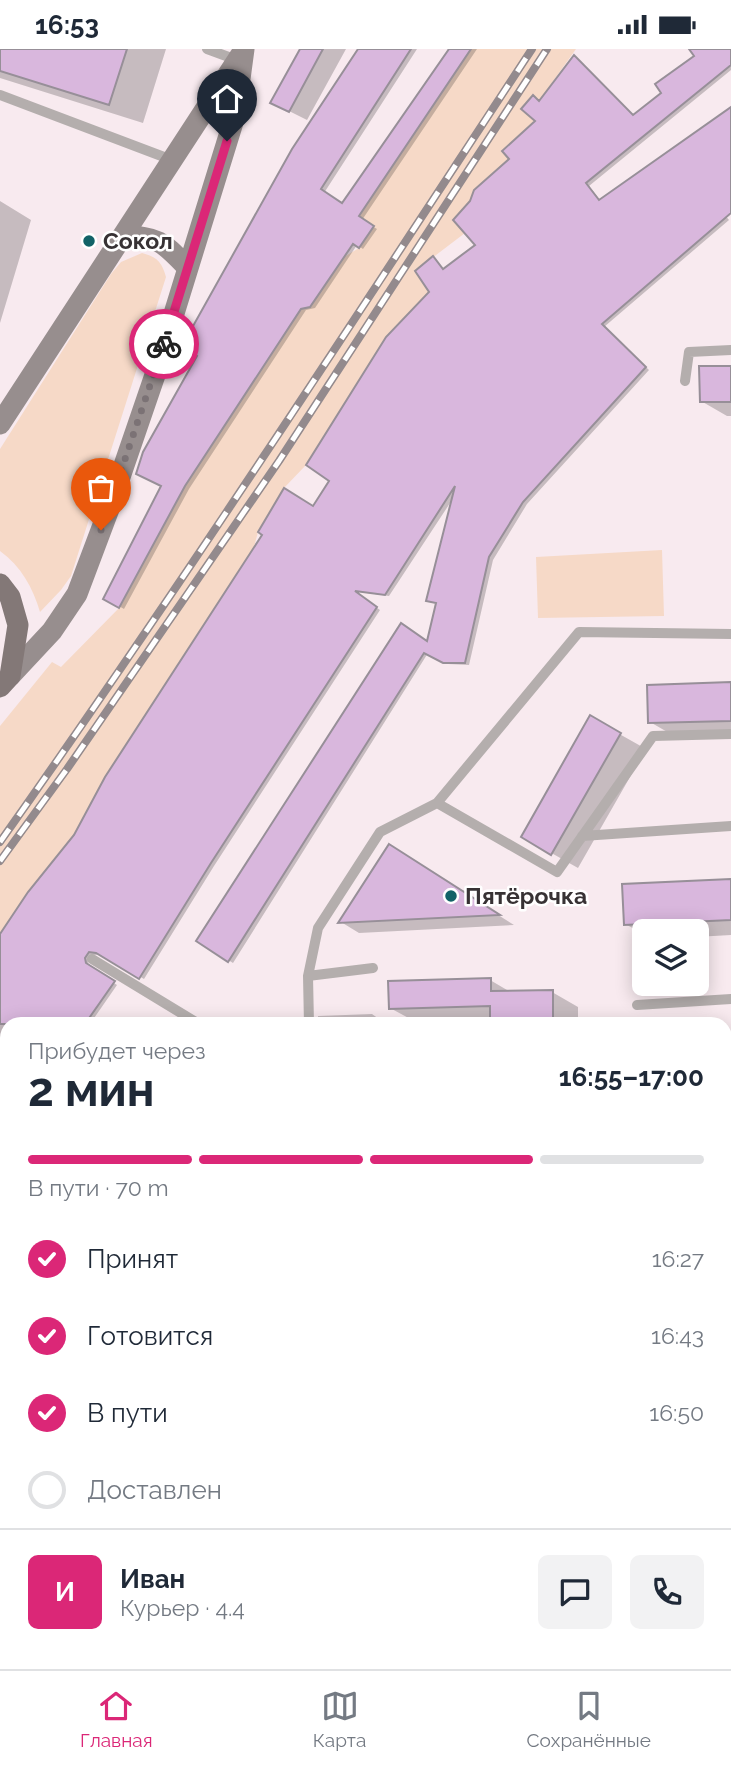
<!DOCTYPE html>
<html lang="ru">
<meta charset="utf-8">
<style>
:root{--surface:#fff;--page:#f2f2f3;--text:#1f2937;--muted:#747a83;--line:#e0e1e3;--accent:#db2777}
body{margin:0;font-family:Raleway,sans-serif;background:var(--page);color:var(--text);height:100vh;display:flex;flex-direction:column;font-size:26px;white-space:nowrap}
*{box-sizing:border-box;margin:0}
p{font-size:23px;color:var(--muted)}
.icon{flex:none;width:38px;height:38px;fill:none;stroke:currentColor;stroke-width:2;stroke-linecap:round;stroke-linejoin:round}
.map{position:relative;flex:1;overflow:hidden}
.drawer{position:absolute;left:0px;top:968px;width:732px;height:653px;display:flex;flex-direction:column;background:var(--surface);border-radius:21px 21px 0 0;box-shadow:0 4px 18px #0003}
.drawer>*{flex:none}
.controls{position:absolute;left:632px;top:870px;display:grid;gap:14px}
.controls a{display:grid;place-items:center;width:77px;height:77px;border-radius:10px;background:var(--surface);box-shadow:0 4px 18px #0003;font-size:35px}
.pin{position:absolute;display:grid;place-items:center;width:60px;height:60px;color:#fff;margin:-72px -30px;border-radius:50% 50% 50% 0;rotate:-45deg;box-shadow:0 0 7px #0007}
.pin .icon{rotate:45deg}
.courier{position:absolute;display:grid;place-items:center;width:70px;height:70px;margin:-35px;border:5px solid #db2777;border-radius:50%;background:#fff;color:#222;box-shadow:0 2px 9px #0007}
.overview em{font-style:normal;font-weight:700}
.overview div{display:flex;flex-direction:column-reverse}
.overview{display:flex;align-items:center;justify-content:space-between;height:119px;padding:0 28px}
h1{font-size:46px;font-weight:700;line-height:52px}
.bar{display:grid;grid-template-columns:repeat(4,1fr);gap:10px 7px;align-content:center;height:84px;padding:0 28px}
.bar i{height:9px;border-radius:5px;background:var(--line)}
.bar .on{background:var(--accent)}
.bar p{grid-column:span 4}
.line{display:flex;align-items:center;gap:18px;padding:0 28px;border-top:2px solid var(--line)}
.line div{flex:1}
.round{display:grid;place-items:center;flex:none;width:74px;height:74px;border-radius:10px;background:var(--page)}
ol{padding:0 28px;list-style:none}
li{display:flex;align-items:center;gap:21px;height:77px}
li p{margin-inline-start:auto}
li .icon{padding:7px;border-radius:50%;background:var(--accent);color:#fff;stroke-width:4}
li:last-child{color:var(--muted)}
li i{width:38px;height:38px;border:4px solid var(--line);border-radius:50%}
.status{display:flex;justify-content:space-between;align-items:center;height:49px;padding:0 35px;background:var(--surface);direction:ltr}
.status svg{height:19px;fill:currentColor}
.menu{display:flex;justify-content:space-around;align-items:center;height:98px;border-top:2px solid var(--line);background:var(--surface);font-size:19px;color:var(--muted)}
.menu a{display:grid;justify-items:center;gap:4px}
.menu .on{color:var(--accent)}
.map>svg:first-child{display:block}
.green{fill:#f6d9c7}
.shadow{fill:#0003}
.building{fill:#d9b7dd;stroke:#978f98;stroke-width:2}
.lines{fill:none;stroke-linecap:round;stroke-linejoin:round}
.lane{stroke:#b4aead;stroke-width:10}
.secondary{stroke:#978e8e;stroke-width:21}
.primary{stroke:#837877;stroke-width:21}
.rail-casing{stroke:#938a8d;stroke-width:8}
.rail{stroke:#fff;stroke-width:5;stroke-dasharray:16;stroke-linecap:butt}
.done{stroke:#7b7275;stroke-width:7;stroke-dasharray:0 12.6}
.route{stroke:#db2777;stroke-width:9}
.poi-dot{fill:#126267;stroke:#fff;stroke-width:2.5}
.labels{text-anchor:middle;stroke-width:5;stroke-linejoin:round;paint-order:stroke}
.poi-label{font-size:23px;font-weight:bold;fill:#373234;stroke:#fff;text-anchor:start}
</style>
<div class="status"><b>16:53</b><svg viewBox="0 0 49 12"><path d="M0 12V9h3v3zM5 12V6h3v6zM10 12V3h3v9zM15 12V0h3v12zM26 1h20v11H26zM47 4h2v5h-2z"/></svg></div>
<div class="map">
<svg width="731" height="1620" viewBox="0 0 731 1620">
<rect width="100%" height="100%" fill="#f8eaef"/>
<path class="green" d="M471,0h105l-37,52 -6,-5 -12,12 14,12 -33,31 7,8 -34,31 -5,11 -16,18 11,14 -50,38 14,21 -43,45 -80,128 -22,23 -26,44 -4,15 -149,230 -31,58 -46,57 -28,42v-208l52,-64 9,5 58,-59 66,-122 116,-177 9,-2 34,-50 15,-9 15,-22 -15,-10z
M142,204c15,4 20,9 24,24l-95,299 -10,14 -21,22c-7,-24 -19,-46 -40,-61v-102l111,-175 10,-12z
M662,501l2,66 -126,2 -2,-61z
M0,1234l7,7v84l-7,6z
M34,1614h78v6h-78z"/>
<path class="shadow" d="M0,0h166l-23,74 -143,-45z
M302,0h44l-39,71 -34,-17z
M361,0h56l-93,144 18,12 108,-154 -3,-2h30l-115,171 15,9 -14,20 -6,-4 -42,63 -9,2 -117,179 -65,120 -19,-11 59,-112 35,-130z
M691,0h40v21l-142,116 12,15 130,-92v101l-7,4 5,6 -125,107 45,43 -122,134 -34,56 -24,105 -21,-1 -20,-11 -195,310 -35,-22 230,-298 10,-40 -10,-3 26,-103 -65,99 -36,-5 27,19 -166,256 -70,113 -43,-25 -11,2 -2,7 4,6 25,16 -27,39h-83v60l-7,12v-159l314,-428 118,-216 1,-35 12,12 32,-25 34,-85 27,-40 2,-17 94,14 29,-24 33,-37z
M0,152l31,19 -31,103z
M731,318v49h-4l-26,-15z
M731,635v51l-55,2 -26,-15z
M591,669l55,31 -68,119 -55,-31z
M407,808l107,68 -155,8 -18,-11z
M731,832v54l-35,2v-6h-52v3l-19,-10z
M490,931l22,13 40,-1 26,15v17h-84l-2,-3 -76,1 -26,-14z
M372,965l14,10h-68v-8z
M724,1036l7,4v39h-7z
M724,1557l7,3v60h-71l-12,-6h76z
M246,1614h69v6h-69z"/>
<path class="building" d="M0,0h127l-18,56 -109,-34z
M300,0h23l-34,63 -19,-9z
M358,0h53l-90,140 21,14 107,-154h22l-112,167 15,10 -15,22 -6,-4 -43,63 -9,2 -116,177 -66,122 -16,-9 58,-113 -25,-12 7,-22 54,-96 -14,-12 109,-195z
M689,0h42v16l-145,118 13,17 132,-93v106l-129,111 44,43 -123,135 -34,55 -24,106h-22l-19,-10 -196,309 -32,-21 205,-318 26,18 9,-38 -10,-2 29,-115 -70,109 -30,-4 22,16 -166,256 -72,116 -43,-26 -7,-1 -4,6 1,5 29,18 -30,43h-85v-90l28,-42 46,-57 31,-58 157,-242 -4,-3 26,-44 29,18 16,-25 -23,-16 80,-128 43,-45 -14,-21 18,-15 10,13 32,-24 -22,-25 17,-19 4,-11 35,-31 -7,-8 33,-30 -14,-12 12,-14 6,6 35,-46 59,60 28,-22 -6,-9 39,-28z
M699,317h32v36h-31z
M731,633v39l-83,2 -1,-38z
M590,666l31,18 -70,122 -30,-18z
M389,795l111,71 -162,8z
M731,830v41l-107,5 -2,-41z
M491,929v13l62,-1v32l-63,1v-17l-101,3 -1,-28z"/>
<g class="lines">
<path class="lane" d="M207,0l30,11
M0,46l172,65
M685,332l4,-29 42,-2
M731,585l-152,-2 -142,171 120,69 96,-136 78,-2
M582,787l149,-10
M92,910l107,65
M308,927l10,-48 62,-96 57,-29
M637,956l94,-6
M309,975l-1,-48 65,-8
M724,1013h7
M724,1089l7,-1
M724,1172l7,-1
M724,1302h7
M122,1614v6
M211,1614v6
M615,1620v-6"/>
<path class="secondary" d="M123,187c36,1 39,5 64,31
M0,375l240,-368
M10,627l42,-45 25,-37 32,-85 46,-134 80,-259 9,-67"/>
<path class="primary" d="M0,535l10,13 8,28 -8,51 -10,11
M0,1208l7,5
M724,1235h7
M0,1361l7,-3"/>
<defs>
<path id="rail" d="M0,793c184,-260 357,-527 532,-793
M0,812l67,-92 212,-308 268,-412"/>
</defs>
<use href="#rail" class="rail-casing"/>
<use href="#rail" class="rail"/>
</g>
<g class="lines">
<path class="done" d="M101,481l63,-186"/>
<path class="route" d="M164,295l63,-203"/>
</g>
<g class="poi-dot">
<circle cx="89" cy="192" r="7"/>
<circle cx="451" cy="847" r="7"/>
</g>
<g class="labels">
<g class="poi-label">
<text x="103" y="200">Сокол</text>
<text x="465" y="855">Пятёрочка</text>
</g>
</g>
</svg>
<div class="controls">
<a><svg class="icon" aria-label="layers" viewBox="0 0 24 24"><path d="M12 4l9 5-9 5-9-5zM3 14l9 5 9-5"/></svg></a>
</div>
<div class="pin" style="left:101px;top:481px;background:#ea580c"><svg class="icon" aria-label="bag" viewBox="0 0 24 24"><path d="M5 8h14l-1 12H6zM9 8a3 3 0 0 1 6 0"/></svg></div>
<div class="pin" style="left:227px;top:92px;background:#1f2937"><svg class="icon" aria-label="home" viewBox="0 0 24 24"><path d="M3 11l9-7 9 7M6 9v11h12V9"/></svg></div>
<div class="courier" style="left:164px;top:295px"><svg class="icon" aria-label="bike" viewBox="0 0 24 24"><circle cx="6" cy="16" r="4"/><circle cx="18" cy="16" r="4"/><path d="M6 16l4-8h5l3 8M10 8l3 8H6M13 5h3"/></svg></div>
<section class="drawer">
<div class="overview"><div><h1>2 мин</h1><p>Прибудет через</p></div><em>16:55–17:00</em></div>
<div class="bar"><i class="on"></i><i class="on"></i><i class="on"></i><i></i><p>В пути · 70 m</p></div>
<ol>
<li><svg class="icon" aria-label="check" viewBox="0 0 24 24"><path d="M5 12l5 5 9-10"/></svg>Принят<p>16:27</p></li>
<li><svg class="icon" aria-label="check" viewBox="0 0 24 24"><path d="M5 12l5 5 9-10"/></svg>Готовится<p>16:43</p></li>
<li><svg class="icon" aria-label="check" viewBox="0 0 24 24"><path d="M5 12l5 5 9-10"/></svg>В пути<p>16:50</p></li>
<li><i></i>Доставлен</li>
</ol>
<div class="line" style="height:126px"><b class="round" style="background:var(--accent);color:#fff">И</b><div><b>Иван</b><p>Курьер · 4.4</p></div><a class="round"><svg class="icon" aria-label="chat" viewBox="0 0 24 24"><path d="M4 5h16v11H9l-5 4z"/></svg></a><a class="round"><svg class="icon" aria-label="phone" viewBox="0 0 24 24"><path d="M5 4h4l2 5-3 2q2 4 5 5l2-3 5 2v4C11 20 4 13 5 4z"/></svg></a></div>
</section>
</div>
<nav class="menu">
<a class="on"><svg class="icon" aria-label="home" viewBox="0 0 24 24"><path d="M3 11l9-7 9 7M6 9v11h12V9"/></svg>Главная</a>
<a><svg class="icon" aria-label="map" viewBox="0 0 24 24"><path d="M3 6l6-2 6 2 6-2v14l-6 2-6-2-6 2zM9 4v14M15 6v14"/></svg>Карта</a>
<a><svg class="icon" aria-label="saved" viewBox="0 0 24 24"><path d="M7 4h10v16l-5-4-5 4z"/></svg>Сохранённые</a>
</nav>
